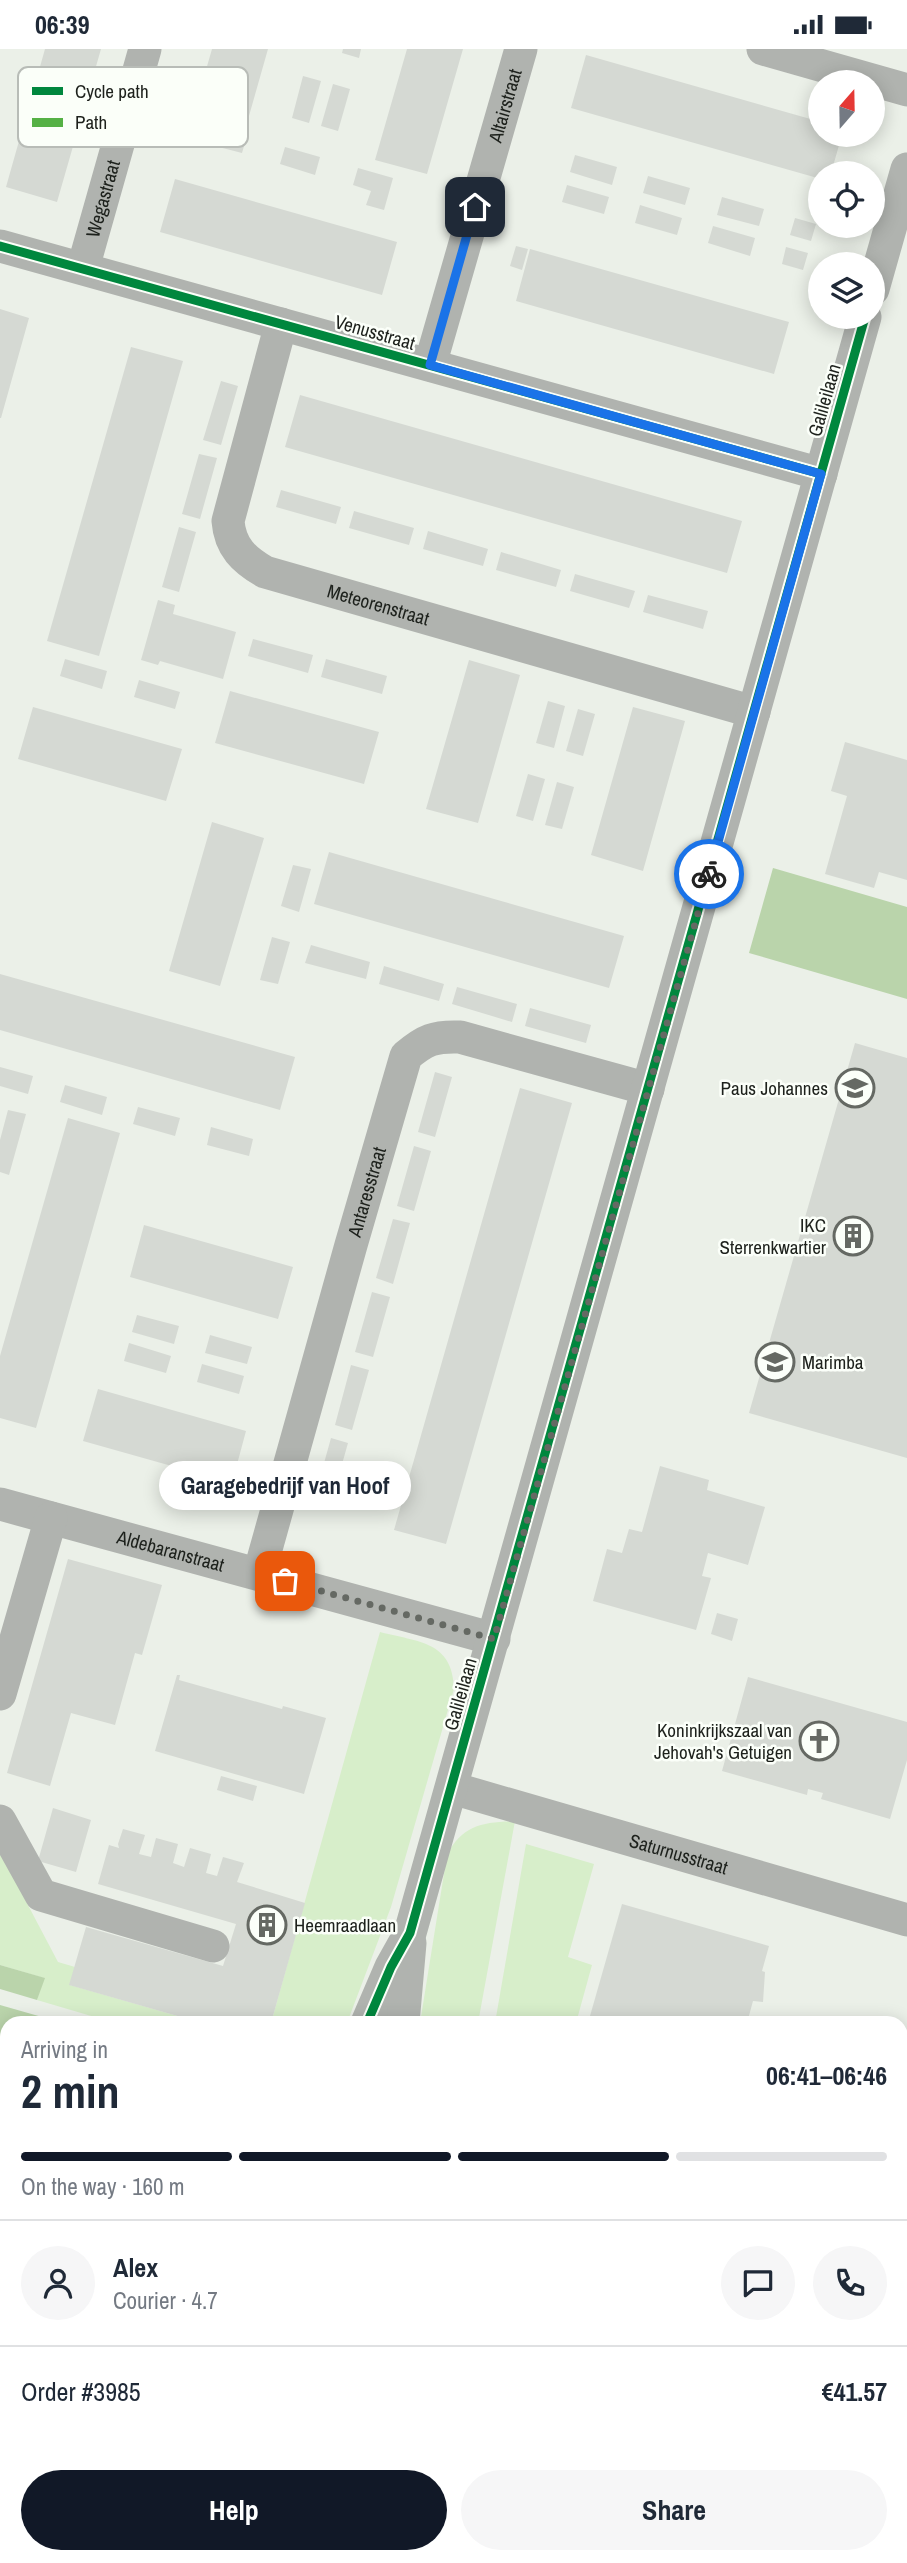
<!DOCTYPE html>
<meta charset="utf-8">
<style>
:root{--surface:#fff;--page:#f6f6f7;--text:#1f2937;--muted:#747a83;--line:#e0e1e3;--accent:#111827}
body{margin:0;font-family:"Archivo Narrow",sans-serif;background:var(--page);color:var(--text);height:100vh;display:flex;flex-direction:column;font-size:26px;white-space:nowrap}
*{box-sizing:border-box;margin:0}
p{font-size:23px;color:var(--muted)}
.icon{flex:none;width:38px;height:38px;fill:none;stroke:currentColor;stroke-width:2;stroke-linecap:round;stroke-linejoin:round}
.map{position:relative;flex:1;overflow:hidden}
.side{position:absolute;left:0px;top:1967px;width:908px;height:548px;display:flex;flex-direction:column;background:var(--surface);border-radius:21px 21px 0 0;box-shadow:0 4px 18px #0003}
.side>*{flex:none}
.needle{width:46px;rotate:20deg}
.buttons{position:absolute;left:808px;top:21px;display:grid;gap:14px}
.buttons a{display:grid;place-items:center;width:77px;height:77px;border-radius:50%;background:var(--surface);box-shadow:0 4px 18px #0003;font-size:35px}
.pin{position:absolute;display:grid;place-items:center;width:60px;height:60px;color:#fff;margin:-30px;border-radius:14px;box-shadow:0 4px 10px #0006}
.courier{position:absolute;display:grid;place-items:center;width:70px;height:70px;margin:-35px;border:5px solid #1a73e8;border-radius:50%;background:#fff;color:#222;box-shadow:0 2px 9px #0007}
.bubble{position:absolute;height:49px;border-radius:24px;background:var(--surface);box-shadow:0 4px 18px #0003;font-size:23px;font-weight:800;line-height:49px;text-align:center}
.overview em{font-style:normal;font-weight:800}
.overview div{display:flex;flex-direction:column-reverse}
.overview{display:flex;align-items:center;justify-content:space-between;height:119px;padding:0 21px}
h1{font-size:46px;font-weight:800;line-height:52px}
.bar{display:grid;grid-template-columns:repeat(4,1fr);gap:10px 7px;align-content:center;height:84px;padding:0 21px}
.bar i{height:9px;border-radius:5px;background:var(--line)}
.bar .current{background:var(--accent)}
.bar p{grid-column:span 4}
.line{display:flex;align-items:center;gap:18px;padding:0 21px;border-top:2px solid var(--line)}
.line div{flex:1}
.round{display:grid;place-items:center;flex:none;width:74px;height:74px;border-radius:37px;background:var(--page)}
.action{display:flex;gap:14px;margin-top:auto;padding:14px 21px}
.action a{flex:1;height:80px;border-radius:42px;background:var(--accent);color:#fff;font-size:28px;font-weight:800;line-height:80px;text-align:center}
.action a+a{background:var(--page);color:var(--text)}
.status{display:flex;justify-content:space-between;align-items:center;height:49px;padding:0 35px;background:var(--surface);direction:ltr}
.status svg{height:19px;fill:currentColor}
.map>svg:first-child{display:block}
.green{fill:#d7eeca}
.forest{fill:#bad4ab}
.building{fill:#d5d9d3}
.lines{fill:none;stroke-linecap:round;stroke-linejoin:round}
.street{stroke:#b0b3af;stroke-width:33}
.secondary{stroke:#afb2ac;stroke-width:38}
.quiet{stroke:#55b145;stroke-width:7;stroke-dasharray:14 7;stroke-linecap:butt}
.cycleway-casing{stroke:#fbfff9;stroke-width:13}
.cycleway{stroke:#00873e;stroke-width:9}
.done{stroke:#656963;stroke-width:7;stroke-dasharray:0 12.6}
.route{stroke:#1a73e8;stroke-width:9}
.labels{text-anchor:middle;stroke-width:5;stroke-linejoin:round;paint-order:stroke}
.street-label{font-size:19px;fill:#1d211c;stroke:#fbfff9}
.poi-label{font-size:19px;fill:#1d211c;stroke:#fbfff9;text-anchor:end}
.key{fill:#fbfff9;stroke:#b8bcb7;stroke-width:2}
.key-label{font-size:19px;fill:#1d211c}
</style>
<div class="status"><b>06:39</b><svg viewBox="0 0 49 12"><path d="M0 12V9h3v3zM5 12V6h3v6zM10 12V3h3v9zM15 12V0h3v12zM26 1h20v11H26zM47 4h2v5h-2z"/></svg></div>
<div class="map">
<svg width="907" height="2514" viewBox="0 0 907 2514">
<rect width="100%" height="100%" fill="#ebf0e8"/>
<path class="green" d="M380,1583c38,10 73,9 74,57l-63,218 -44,116h-76z
M515,1772l-37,202h-58l27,-168c15,-30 36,-33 68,-34z
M526,1795l68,20 -26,93 24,8 -16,58h-81z
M0,1803l58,110 17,5 -5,18 132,38h-87l-78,-23 7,-22 -44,-13z
M901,2212l6,2v84l-6,-1z
M901,2342l6,2v146l-6,-6z
M659,2508h222l1,6h-225z"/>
<path class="forest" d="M773,819l134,39v92l-158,-46z
M0,1916l45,13 -8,22 -37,-11z
M0,1956l63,18h-56v48l-7,-1z"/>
<path class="building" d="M45,0h56l-44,153 -51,-15z
M212,0h56l-21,74 -52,-15z
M343,0h18l-2,9 -17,-5z
M407,0h56l-36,125 -52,-14z
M586,6l235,67v13h21l-11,38h-10v6l-250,-71z
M303,27l18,5 -12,42 -17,-5z
M333,35l17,5 -12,42 -17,-5z
M212,77l35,10 -5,17 -35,-9z
M285,98l35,10 -5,18 -35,-11z
M575,106l42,12 -5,18 -42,-13z
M358,119l35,10 -9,32 -18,-5 5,-14 -18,-6z
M648,127l42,12 -5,17 -42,-12z
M175,130l222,63 -15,53 -222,-63z
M567,136l42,12 -5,17 -42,-12z
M722,148l42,12 -5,17 -42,-11z
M640,156l42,13 -5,17 -42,-12z
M795,169l21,6 -5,17 -21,-6z
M713,177l42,12 -5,18 -42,-13z
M516,197l12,3 -6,21 -12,-4z
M786,198l22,6 -5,17 -21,-6z
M530,200l259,73 -15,52 -258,-73z
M0,260l29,9 -28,100h-1z
M131,298l52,14 -84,295 -52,-15z
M221,332l17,5 -17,59 -18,-5z
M300,346l442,126 -15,52 -442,-126z
M199,405l18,4 -17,61 -18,-5z
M281,441l60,17 -5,17 -60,-17z
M354,462l60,17 -5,17 -60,-17z
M179,478l17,5 -17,60 -17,-5z
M428,482l60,18 -5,17 -60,-17z
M501,503l60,18 -5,17 -60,-17z
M575,525l60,17 -6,17 -59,-17z
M648,546l60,16 -5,18 -60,-17z
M158,551l17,5 -2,9 63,18 -13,47 -63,-18 -2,4 -17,-5z
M253,590l60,16 -5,18 -60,-17z
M65,610l42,12 -5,18 -42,-13z
M326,610l61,17 -5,18 -61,-17z
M469,611l51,15 -42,148 -52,-14z
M139,631l41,12 -5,17 -41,-12z
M230,642l149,41 -15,52 -149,-41z
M548,652l17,5 -11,42 -18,-5z
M33,658l149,42 -16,52 -148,-42z
M633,658l52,14 -42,150 -52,-16z
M578,660l17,5 -12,42 -17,-5z
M845,693l62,18v120l-28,-8 -5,16 -49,-14 22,-78 -16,-5z
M528,725l17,5 -12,42 -17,-5z
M557,733l17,5 -12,42 -17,-4z
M212,773l52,16 -44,148 -51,-15z
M329,803l295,84 -15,52 -295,-84z
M293,816l18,4 -12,43 -18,-6z
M272,888l18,5 -12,42 -18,-4z
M311,896l59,17 -4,17 -61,-16z
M384,917l60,18 -5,17 -60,-17z
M0,925l295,83 -15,53 -280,-80z
M457,938l60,17 -5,18 -60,-18z
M530,959l61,17 -5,18 -61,-17z
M855,994l52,15v400l-158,-45z
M0,1018l33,9 -5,18 -28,-8z
M435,1023l17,5 -17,60 -17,-5z
M65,1036l42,12 -5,18 -42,-13z
M520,1039l52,15 -126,441 -52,-14z
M138,1058l42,11 -5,18 -42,-12z
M8,1061l18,4 -17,61 -9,-3v-32z
M68,1069l52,15 -84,295 -36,-10v-62z
M211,1078l42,12 -4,17 -42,-11z
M414,1097l17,5 -17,60 -17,-5z
M393,1170l17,4 -17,61 -17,-6z
M144,1176l149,42 -15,52 -148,-42z
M372,1243l18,5 -17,60 -18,-5z
M137,1266l42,11 -5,18 -42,-12z
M210,1286l42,12 -5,17 -42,-11z
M129,1294l42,13 -5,17 -42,-12z
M202,1315l42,12 -5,18 -42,-12z
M351,1316l18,5 -17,60 -17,-5z
M98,1340l148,42 -14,52 -149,-42z
M331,1389l17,5 -17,60 -17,-4z
M660,1417l49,14 -2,10 58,17 -17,58 -40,-12 -6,23 9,2 -15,52 -103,-29 14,-52 15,4 7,-24 13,3z
M68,1510l94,26 -20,70 -7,-2 -20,72 -44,-12 -21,73 -43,-13z
M717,1564l21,6 -6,22 -21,-7z
M177,1626h3l-1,5 103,29 1,-3 43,12 -22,76 -149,-43z
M748,1628l159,45v38l-17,59 -69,-20 2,-6 -15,-4 -1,6 -85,-24z
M221,1727l36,10 -4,15 -36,-11z
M53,1759l38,12 -15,52 -38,-11z
M123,1780l22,6 -6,19 12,3 5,-19 22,6 -5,19 11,4 6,-19 21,6 -5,19 11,3 6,-19 21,6 -7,19 68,21 -34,120h-69l-133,-38 17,-58 137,39 13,-42 -138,-40 11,-39 10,3 -1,-4z
M622,1855l147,42 -7,25 3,1 -2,30 -10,-1 -6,22h-159z
M0,2323l7,2v60l-7,-2z
M55,2508h73l-1,6h-74z
M441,2508h208l9,2 -1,4h-197z"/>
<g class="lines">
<g class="street">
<path d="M763,0l144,41"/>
<path d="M0,197l821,228"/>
<path id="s1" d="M83,219l62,-219"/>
<path d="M873,240l34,-120"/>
<path id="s2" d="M281,275l-53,197c2,26 16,39 37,51l489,140"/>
<path id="s3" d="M430,316l91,-316"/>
<path id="s4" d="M0,1455l494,135"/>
<path id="s5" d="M259,1525l92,-329 55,-189c19,-16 28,-20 54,-19l188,52"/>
<path d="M0,1645l51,-176"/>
<path id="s6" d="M452,1739l455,132"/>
<path d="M0,1772l41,74 172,51"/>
<path d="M367,1974l24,-56 19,-34 455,-1616"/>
<path d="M403,1974l7,-80"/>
<path d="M0,2453l7,-1"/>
<path d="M210,2508l22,6"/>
<path d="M30,2514l1,-6"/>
<path d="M416,2514l2,-6"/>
</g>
<path class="secondary" d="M0,2065l7,2
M901,2320l6,2"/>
<path class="quiet" d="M30,2514l1,-6"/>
<defs>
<path id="cycleway" d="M0,197l821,228
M367,1974l24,-56 19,-34 455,-1616"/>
</defs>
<use href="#cycleway" class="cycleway-casing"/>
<use href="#cycleway" class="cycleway"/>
</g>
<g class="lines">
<path class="done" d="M285,1532l209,58 215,-765"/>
<path class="route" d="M475,158l-45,158 391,109 -112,400"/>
</g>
<defs>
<symbol id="school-ring" viewBox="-11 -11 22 22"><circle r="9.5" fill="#fbfff9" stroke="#656963" stroke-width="1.5"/><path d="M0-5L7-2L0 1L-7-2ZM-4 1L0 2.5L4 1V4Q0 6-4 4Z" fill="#656963"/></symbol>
<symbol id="building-ring" viewBox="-11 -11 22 22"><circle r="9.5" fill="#fbfff9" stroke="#656963" stroke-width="1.5"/><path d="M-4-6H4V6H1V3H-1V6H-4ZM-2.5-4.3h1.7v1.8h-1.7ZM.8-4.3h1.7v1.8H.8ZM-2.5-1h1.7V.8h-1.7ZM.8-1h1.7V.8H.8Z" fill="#656963"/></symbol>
<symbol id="church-ring" viewBox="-11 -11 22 22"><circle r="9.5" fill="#fbfff9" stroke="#656963" stroke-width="1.5"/><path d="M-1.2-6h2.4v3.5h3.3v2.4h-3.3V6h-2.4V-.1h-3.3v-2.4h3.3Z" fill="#656963"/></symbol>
</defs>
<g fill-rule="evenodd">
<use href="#school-ring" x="833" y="1017" width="44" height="44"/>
<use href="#building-ring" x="831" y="1165" width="44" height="44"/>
<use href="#school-ring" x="753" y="1291" width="44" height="44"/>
<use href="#church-ring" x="797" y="1670" width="44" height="44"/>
<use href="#building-ring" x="245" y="1854" width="44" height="44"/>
</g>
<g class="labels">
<g class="street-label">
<text dy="7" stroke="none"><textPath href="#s3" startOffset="270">Altairstraat</textPath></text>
<text dy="7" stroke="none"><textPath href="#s1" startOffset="72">Wegastraat</textPath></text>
<text transform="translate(375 283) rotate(16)" y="7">Venusstraat</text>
<text transform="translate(824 351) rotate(-74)" y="7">Galileilaan</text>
<text dy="7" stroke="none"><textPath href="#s2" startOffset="388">Meteorenstraat</textPath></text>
<text dy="7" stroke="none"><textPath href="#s5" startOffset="397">Antaresstraat</textPath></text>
<text dy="7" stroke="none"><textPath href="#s4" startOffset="177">Aldebaranstraat</textPath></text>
<text transform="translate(460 1645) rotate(-74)" y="7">Galileilaan</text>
<text dy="7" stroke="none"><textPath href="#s6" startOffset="236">Saturnusstraat</textPath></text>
</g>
<g class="poi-label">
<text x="828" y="1046">Paus Johannes</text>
<text x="826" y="1183">IKC<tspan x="826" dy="22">Sterrenkwartier</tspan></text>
<text x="802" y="1320" text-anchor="start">Marimba</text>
<text x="792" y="1688">Koninkrijkszaal van<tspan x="792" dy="22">Jehovah's Getuigen</tspan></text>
<text x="294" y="1883" text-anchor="start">Heemraadlaan</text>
</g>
</g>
<rect x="18" y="18" width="230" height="80" rx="10" class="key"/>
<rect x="32" y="38" width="31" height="8" fill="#00873e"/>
<rect x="32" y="69" width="31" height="9" fill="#55b145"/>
<g class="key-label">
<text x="75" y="49">Cycle path</text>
<text x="75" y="80">Path</text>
</g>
</svg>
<div class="buttons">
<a><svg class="needle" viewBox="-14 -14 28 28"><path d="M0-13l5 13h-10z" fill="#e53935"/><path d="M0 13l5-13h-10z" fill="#747a83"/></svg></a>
<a><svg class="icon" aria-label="locate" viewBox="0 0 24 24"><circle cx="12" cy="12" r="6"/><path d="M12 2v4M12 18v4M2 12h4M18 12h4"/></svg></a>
<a><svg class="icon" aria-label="layers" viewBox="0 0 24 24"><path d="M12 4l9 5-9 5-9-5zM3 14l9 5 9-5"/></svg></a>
</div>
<div class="pin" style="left:285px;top:1532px;background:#ea580c"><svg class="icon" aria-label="bag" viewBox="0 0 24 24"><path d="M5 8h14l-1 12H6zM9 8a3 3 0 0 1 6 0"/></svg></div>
<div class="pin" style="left:475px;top:158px;background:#1f2937"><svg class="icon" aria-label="home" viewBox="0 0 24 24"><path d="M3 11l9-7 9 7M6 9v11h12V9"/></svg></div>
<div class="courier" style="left:709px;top:825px"><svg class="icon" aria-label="bike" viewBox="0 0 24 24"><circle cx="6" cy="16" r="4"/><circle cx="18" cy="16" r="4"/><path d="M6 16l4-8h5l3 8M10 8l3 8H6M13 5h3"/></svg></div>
<div class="bubble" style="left:159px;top:1412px;width:252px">Garagebedrijf van Hoof</div>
<section class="side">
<div class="overview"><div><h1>2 min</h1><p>Arriving in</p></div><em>06:41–06:46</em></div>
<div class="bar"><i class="current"></i><i class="current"></i><i class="current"></i><i></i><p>On the way · 160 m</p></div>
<div class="line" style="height:126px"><a class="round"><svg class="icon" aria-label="person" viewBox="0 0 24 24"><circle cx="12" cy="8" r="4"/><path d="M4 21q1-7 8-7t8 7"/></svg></a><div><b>Alex</b><p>Courier · 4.7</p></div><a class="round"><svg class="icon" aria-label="chat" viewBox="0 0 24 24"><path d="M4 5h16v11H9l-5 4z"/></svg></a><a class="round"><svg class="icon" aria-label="phone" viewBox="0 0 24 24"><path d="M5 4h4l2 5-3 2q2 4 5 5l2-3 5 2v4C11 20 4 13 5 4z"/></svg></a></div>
<div class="line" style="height:91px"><div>Order #3985</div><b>€41.57</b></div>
<div class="action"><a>Help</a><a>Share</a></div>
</section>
</div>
